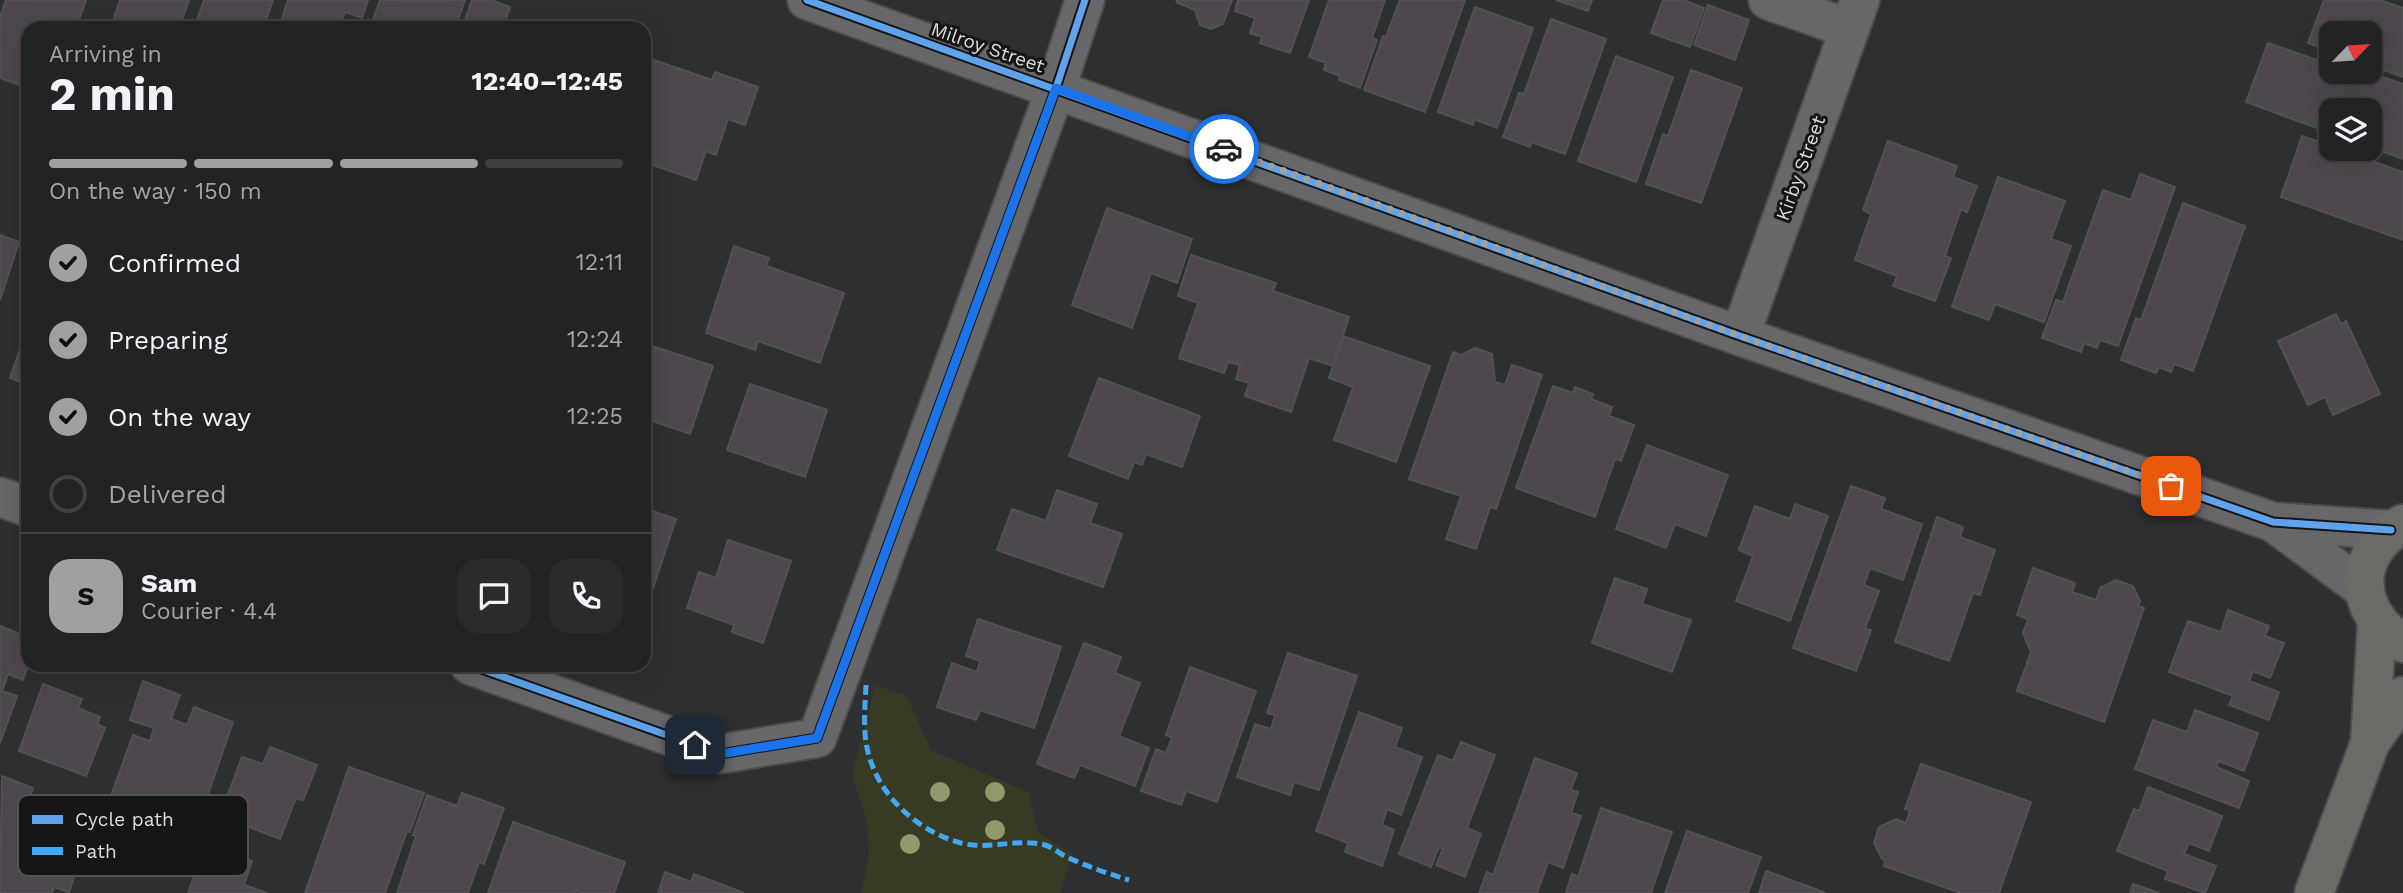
<!DOCTYPE html>
<meta charset="utf-8">
<style>
:root{--surface:#222324;--page:#2a2b2c;--text:#f1f3f6;--muted:#a2a4a6;--line:#3f4041;--accent:#9fa0a1}
body{margin:0;font-family:"Work Sans",sans-serif;background:var(--page);color:var(--text);height:100vh;display:flex;flex-direction:column;font-size:26px;white-space:nowrap}
*{box-sizing:border-box;margin:0}
p{font-size:23px;color:var(--muted)}
.icon{flex:none;width:38px;height:38px;fill:none;stroke:currentColor;stroke-width:2;stroke-linecap:round;stroke-linejoin:round}
.map{position:relative;flex:1;overflow:hidden}
.details{position:absolute;left:21px;top:21px;width:630px;height:651px;display:flex;flex-direction:column;background:var(--surface);border-radius:21px;box-shadow:0 7px 28px #0002,0 0 0 2px var(--line)}
.details>*{flex:none}
.needle{width:46px;rotate:65deg}
.buttons{position:absolute;left:2319px;top:21px;display:grid;gap:14px}
.buttons a{display:grid;place-items:center;width:63px;height:63px;border-radius:14px;background:var(--surface);box-shadow:0 7px 28px #0002,0 0 0 2px var(--line);font-size:35px}
.pin{position:absolute;display:grid;place-items:center;width:60px;height:60px;color:#fff;margin:-30px;border-radius:14px;box-shadow:0 4px 10px #0006}
.courier{position:absolute;display:grid;place-items:center;width:70px;height:70px;margin:-35px;border:5px solid #1a73e8;border-radius:50%;background:#fff;color:#222;box-shadow:0 2px 9px #0007}
.head em{font-style:normal;font-weight:700}
.head div{display:flex;flex-direction:column-reverse}
.head{display:flex;align-items:center;justify-content:space-between;height:119px;padding:0 28px}
h1{font-size:46px;font-weight:700;line-height:52px}
.bar{display:grid;grid-template-columns:repeat(4,1fr);gap:10px 7px;align-content:center;height:84px;padding:0 28px}
.bar i{height:9px;border-radius:5px;background:var(--line)}
.bar .selected{background:var(--accent)}
.bar p{grid-column:span 4}
.line{display:flex;align-items:center;gap:18px;padding:0 28px;border-top:2px solid var(--line)}
.line div{flex:1}
.round{display:grid;place-items:center;flex:none;width:74px;height:74px;border-radius:21px;background:var(--page)}
ol{padding:0 28px;list-style:none}
li{display:flex;align-items:center;gap:21px;height:77px}
li p{margin-inline-start:auto}
li .icon{padding:7px;border-radius:50%;background:var(--accent);color:#111;stroke-width:4}
li:last-child{color:var(--muted)}
li i{width:38px;height:38px;border:4px solid var(--line);border-radius:50%}
.map>svg:first-child{display:block}
.green{fill:#383a23}
.building{fill:#4e474d;stroke:#525253;stroke-width:2}
.lines{fill:none;stroke-linecap:round;stroke-linejoin:round}
.street-casing{stroke:#4a4b4c;stroke-width:42}
.secondary-casing{stroke:#4a4b4c;stroke-width:42}
.street{stroke:#676769;stroke-width:38}
.secondary{stroke:#6c6a66;stroke-width:38}
.quiet{stroke:#3fa9f5;stroke-width:5;stroke-dasharray:10 5;stroke-linecap:butt}
.cycleway-casing{stroke:#161617;stroke-width:11}
.cycleway{stroke:#60a3ed;stroke-width:7}
.tree{fill:#92976c}
.done{stroke:#9fa0a1;stroke-width:7;stroke-dasharray:0 12.6}
.route{stroke:#1a73e8;stroke-width:9}
.labels{text-anchor:middle;stroke-width:6;stroke-linejoin:round;paint-order:stroke}
.street-label{font-size:19px;fill:#dcddde;stroke:#161617}
.key{fill:#161617;stroke:#515253;stroke-width:2}
.key-label{font-size:19px;fill:#dcddde}
</style>
<div class="map">
<svg width="2403" height="893" viewBox="0 0 2403 893">
<rect width="100%" height="100%" fill="#2e2f30"/>
<path class="green" d="M875,685l32,11 24,54 98,43 9,40 35,21 -13,39h-199l8,-37 -2,-35 -15,-46z"/>
<path class="building" d="M6,0h80l-10,28h-48v60l-28,-10v-61z
M120,0h69l-10,28h-56l-11,-4z
M204,0h69l-10,28h-69z
M288,0h80l-6,18 -17,-6 -6,16h-60z
M380,0l47,1 38,-1 -9,25 -14,-5 -3,8h-69z
M472,0h19l19,7 -7,21h-41z
M1176,0h56l-9,24 -12,5 -11,-4 -5,-15 -17,-7z
M1238,0h71l-19,53 -30,-10 2,-6 -12,-4 5,-15 -20,-7z
M1329,0h56l-13,38 5,2 -17,48 -21,-8 1,-4 -16,-6 2,-7 -17,-6z
M1400,0h65l-40,112 -61,-22 19,-54 3,1z
M1556,0h36l-4,11z
M1663,0h20l21,8 -14,39 -39,-14z
M2324,0h56l23,8v69l-33,-12v-32h-39v18l-23,-8z
M1708,5l41,15 -14,40 -41,-15z
M1475,7l58,21 -36,100 -23,-9 -1,6 -35,-13z
M1551,19l55,20 -41,115 -34,-12 -1,5 -27,-10 16,-44 5,1z
M2268,43l63,22v7h18l8,3 1,-3h10l35,12v75l-33,-12v-37h-39v23l-85,-31z
M1616,56l57,21 -37,105 -58,-21z
M645,57l67,23 3,-8 43,15 -13,38 -17,-6 -12,36 -10,-4 -10,29 -52,-18z
M1691,70l51,18 -41,115 -55,-19 17,-50 5,2z
M2302,136l29,10v3h7l65,23v68l-122,-43z
M1888,141l69,25 -4,11 24,9 -10,26 -6,-3 -16,47 6,2 -16,43 -42,-15 4,-10 -42,-16 16,-46 -8,-4z
M2140,174l35,13 -57,159 -18,-6 -3,8 -13,-5 -3,9 -39,-14 14,-38 7,2 40,-112 28,10z
M1998,177l67,24 -14,38 20,7 -27,76 -49,-18 -6,16 -37,-13z
M2183,203l62,23 -52,145 -19,-7 -3,8 -12,-5 -3,6 -35,-13 15,-42 5,2z
M1107,208l85,31 -15,44 -26,-10 -19,55 -60,-23z
M0,235l19,7 -19,58z
M734,246l35,12 -3,8 78,27 -24,70 -62,-22 -3,9 -49,-17z
M1191,255l85,28 -3,8 76,26 -16,49 -24,-8 -18,54 -46,-16 4,-13 -13,-4 4,-14 -12,-3 -4,11 -45,-15 19,-55 -20,-7z
M2336,314l5,10 5,-3 34,73 -47,21 -8,-18 -17,8 -30,-64z
M28,326v59l-18,-7z
M1343,336l87,30 -34,96 -62,-22 19,-53 -24,-9z
M646,344l67,22 -23,68 -46,-16z
M1475,348l17,6 3,28 10,3 7,-20 30,10 -46,134 -6,-2 -14,42 -30,-10 15,-43 -52,-17 44,-127 8,3z
M1099,378l101,38 -18,51 -36,-13 -4,11 -8,-3 -6,17 -59,-23z
M750,384l77,26 -22,67 -78,-27z
M1553,386l20,7 2,-6 18,7 -2,5 21,8 -3,9 25,9 -13,36 -6,-2 -20,58 -79,-29z
M1647,445l81,30 -22,61 -31,-12 -9,24 -50,-19z
M1851,486l34,12 -4,11 41,15 -19,56 -33,-12 -6,17 15,6 -14,38 6,1 -15,41 -63,-23z
M1057,490l40,14 -7,19 32,11 -19,53 -106,-37 15,-41 34,12z
M1795,504l33,12 -38,105 -54,-20 17,-45 -14,-6 16,-44 35,13z
M644,508l32,11 -25,75 -7,-2z
M1937,517l26,10 -3,10 35,13 -15,45 -7,-2 -24,68 -54,-19z
M728,540l63,21 -28,82 -31,-11 2,-7 -47,-17 12,-36 17,6z
M2033,568l42,15 -3,9 24,8 4,-12 16,-8 17,6 7,15 -2,5 6,2 -40,114 -87,-31 14,-39 -8,-19 5,-14 -11,-4z
M1615,578l32,11 -5,15 49,16 -19,52 -80,-29z
M2228,610l41,16 -4,10 19,7 -14,35 -17,-7 -4,10 30,11 -10,28 -40,-15 4,-9 -64,-24 19,-51 33,11z
M978,619l83,28 -27,81 -54,-18 -4,10 -39,-13 15,-44 25,9 3,-11 -14,-5z
M0,626l28,11v28l-5,15 -15,-6 -6,17 15,5 -17,47z
M1084,643l37,14 -6,16 25,10 -21,53 30,12 -14,38 -55,-21 -6,13 -37,-14z
M1288,653l69,23 -38,114 -25,-8 -4,13 -53,-18 18,-53 16,5 4,-14 -8,-2z
M1190,667l66,24 -39,111 -31,-11 -5,14 -40,-14 15,-42 10,4 6,-15 -6,-3z
M143,681l37,14 -9,24 16,6 7,-18 39,15 -39,113 -86,-31 25,-69 17,6 4,-13 -24,-8z
M43,684l39,15 -4,9 22,9 -3,7 8,4 -19,48 -67,-25z
M2195,710l63,23 -14,38 -26,-10 -2,6 33,14 -10,27 -104,-39 18,-49 34,12z
M1359,712l43,16 -7,19 27,10 -21,58 -14,-6 -5,16 12,5 -12,36 -37,-14 3,-9 -32,-12z
M1461,742l34,13 -28,73 14,6 -16,43 -29,-12 7,-16 -4,-2 -8,20 -32,-13 39,-99 15,6z
M270,747l47,18 -14,35 -7,-2 -16,41 -60,-23 22,-59 21,7z
M1535,758l42,15 -6,17 7,2 -7,21 10,3 -18,52 -15,-6 -11,31h-58l8,-21 6,3z
M1921,764l110,38 -32,91h-38l-77,-27 1,-6 -3,-1 -8,-16 5,-16 17,-8 10,4 4,-13 -5,-1z
M349,767l75,26 -14,39 -3,-1 -22,62h-80z
M2,776l31,12 -6,16 17,5 -3,10 13,5 -3,6 35,13 -17,49 -15,-5 -2,6h-52z
M2148,787l74,29 -13,35 -20,-8 -5,11 32,12 -11,27 -40,-14 3,-8 -51,-20 17,-42 5,2z
M462,793l42,15 -20,56 -5,-2 -11,31h-71l19,-57 -3,-1 14,-40 30,11z
M1601,808l71,24 -21,61h-85l6,-19 6,3z
M513,822l112,40 -11,31h-32l-6,-2 -1,2h-87z
M1687,831l74,26 -13,36h-83z
M210,846l42,15 -8,24 23,8h-79l12,-33 4,1z
M1766,871l60,22h-67z
M665,872l26,10 3,-8 50,19h-86z
M2133,884l26,9h-29z"/>
<g class="lines">
<defs>
<path id="street" d="M807,0l933,336 533,186 118,8
M1768,0l82,29
M1740,336l120,-336
M0,497l28,10
M2273,522l92,68
M470,665l250,89 97,-16 239,-650 29,-88"/>
<path id="secondary" d="M2403,524c-53,29 -50,89 0,119
M2370,743l7,-121
M2314,893l56,-150 33,-47"/>
</defs>
<use href="#street" class="street-casing"/>
<use href="#secondary" class="secondary-casing"/>
<use href="#street" class="street"/>
<use href="#secondary" class="secondary"/>
<path class="quiet" d="M866,685c-1,24 -4,51 4,74 13,41 50,73 91,84 26,7 53,-4 80,1 10,1 18,10 28,14 20,9 40,16 60,22"/>
<defs>
<path id="cycleway" d="M807,0l933,336 533,186 118,8
M470,665l250,89 97,-16 239,-650 29,-88"/>
</defs>
<use href="#cycleway" class="cycleway-casing"/>
<use href="#cycleway" class="cycleway"/>
</g>
<g class="tree">
<circle cx="940" cy="792" r="10"/>
<circle cx="995" cy="792" r="10"/>
<circle cx="995" cy="830" r="10"/>
<circle cx="910" cy="844" r="10"/>
</g>
<g class="lines">
<path class="done" d="M1224,149l516,187 431,150"/>
<path class="route" d="M695,745l25,9 97,-16 239,-650 168,61"/>
</g>
<g class="labels">
<g class="street-label">
<text transform="translate(988 47) rotate(19)" y="7">Milroy Street</text>
<text transform="translate(1800 168) rotate(-70)" y="7">Kirby Street</text>
</g>
</g>
<rect x="18" y="795" width="230" height="81" rx="10" class="key"/>
<rect x="32" y="815" width="31" height="9" fill="#60a3ed"/>
<rect x="32" y="847" width="31" height="8" fill="#3fa9f5"/>
<g class="key-label">
<text x="75" y="826">Cycle path</text>
<text x="75" y="858">Path</text>
</g>
</svg>
<div class="buttons">
<a><svg class="needle" viewBox="-14 -14 28 28"><path d="M0-13l5 13h-10z" fill="#e53935"/><path d="M0 13l5-13h-10z" fill="#a2a4a6"/></svg></a>
<a><svg class="icon" aria-label="layers" viewBox="0 0 24 24"><path d="M12 4l9 5-9 5-9-5zM3 14l9 5 9-5"/></svg></a>
</div>
<div class="pin" style="left:2171px;top:486px;background:#ea580c"><svg class="icon" aria-label="bag" viewBox="0 0 24 24"><path d="M5 8h14l-1 12H6zM9 8a3 3 0 0 1 6 0"/></svg></div>
<div class="pin" style="left:695px;top:745px;background:#1f2937"><svg class="icon" aria-label="home" viewBox="0 0 24 24"><path d="M3 11l9-7 9 7M6 9v11h12V9"/></svg></div>
<div class="courier" style="left:1224px;top:149px"><svg class="icon" aria-label="car" viewBox="0 0 24 24"><path d="M5 17H2v-5l4-1 3-4h7l3 4 3 1v5h-3M9 17h6M6 11h13"/><circle cx="7" cy="17" r="2"/><circle cx="17" cy="17" r="2"/></svg></div>
<section class="details">
<div class="head"><div><h1>2 min</h1><p>Arriving in</p></div><em>12:40–12:45</em></div>
<div class="bar"><i class="selected"></i><i class="selected"></i><i class="selected"></i><i></i><p>On the way · 150 m</p></div>
<ol>
<li><svg class="icon" aria-label="check" viewBox="0 0 24 24"><path d="M5 12l5 5 9-10"/></svg>Confirmed<p>12:11</p></li>
<li><svg class="icon" aria-label="check" viewBox="0 0 24 24"><path d="M5 12l5 5 9-10"/></svg>Preparing<p>12:24</p></li>
<li><svg class="icon" aria-label="check" viewBox="0 0 24 24"><path d="M5 12l5 5 9-10"/></svg>On the way<p>12:25</p></li>
<li><i></i>Delivered</li>
</ol>
<div class="line" style="height:126px"><b class="round" style="background:var(--accent);color:#111">S</b><div><b>Sam</b><p>Courier · 4.4</p></div><a class="round"><svg class="icon" aria-label="chat" viewBox="0 0 24 24"><path d="M4 5h16v11H9l-5 4z"/></svg></a><a class="round"><svg class="icon" aria-label="phone" viewBox="0 0 24 24"><path d="M5 4h4l2 5-3 2q2 4 5 5l2-3 5 2v4C11 20 4 13 5 4z"/></svg></a></div>
</section>
</div>
